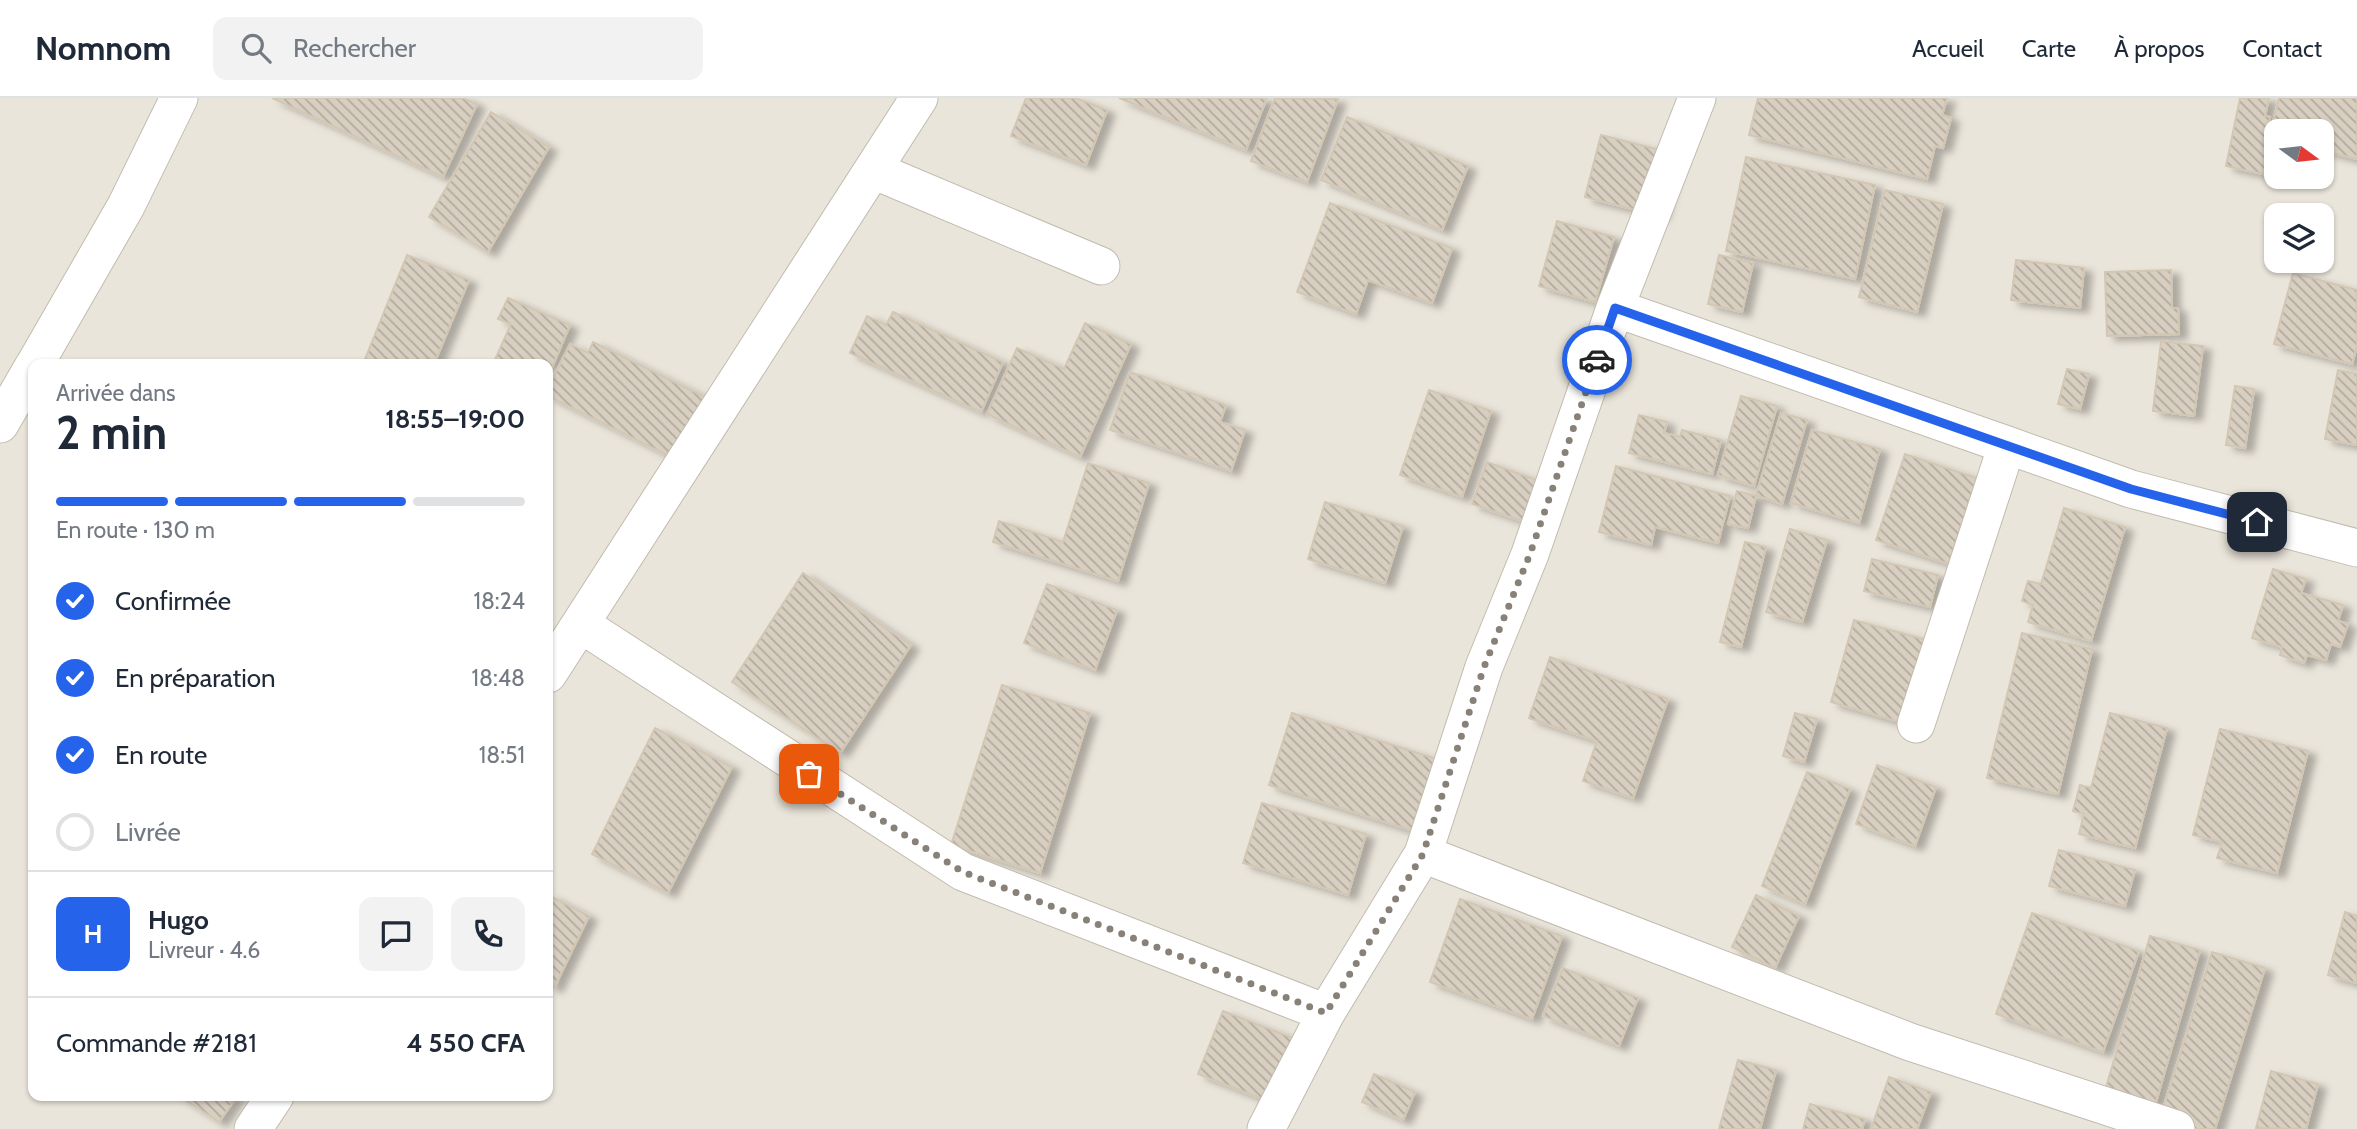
<!DOCTYPE html>
<html lang="fr">
<meta charset="utf-8">
<style>
:root{--surface:#fff;--page:#f2f2f3;--text:#1f2937;--muted:#747a83;--line:#e0e1e3;--accent:#2563eb}
body{margin:0;font-family:Cabin,sans-serif;background:var(--page);color:var(--text);height:100vh;display:flex;flex-direction:column;font-size:26px;white-space:nowrap}
*{box-sizing:border-box;margin:0}
p{font-size:23px;color:var(--muted)}
.icon{flex:none;width:38px;height:38px;fill:none;stroke:currentColor;stroke-width:2;stroke-linecap:round;stroke-linejoin:round}
.map{position:relative;flex:1;overflow:hidden}
.drawer{position:absolute;left:28px;top:261px;width:525px;height:742px;display:flex;flex-direction:column;background:var(--surface);border-radius:14px;box-shadow:0 2px 5px #0004}
.drawer>*{flex:none}
.needle{width:46px;rotate:105deg}
.controls{position:absolute;left:2264px;top:21px;display:grid;gap:14px}
.controls a{display:grid;place-items:center;width:70px;height:70px;border-radius:14px;background:var(--surface);box-shadow:0 2px 5px #0004;font-size:35px}
.pin{position:absolute;display:grid;place-items:center;width:60px;height:60px;color:#fff;margin:-30px;border-radius:14px;box-shadow:0 4px 10px #0006}
.courier{position:absolute;display:grid;place-items:center;width:70px;height:70px;margin:-35px;border:5px solid #2563eb;border-radius:50%;background:#fff;color:#222;box-shadow:0 2px 9px #0007}
.headline em{font-style:normal;font-weight:700}
.headline div{display:flex;flex-direction:column-reverse}
.headline{display:flex;align-items:center;justify-content:space-between;height:119px;padding:0 28px}
h1{font-size:46px;font-weight:700;line-height:52px}
.bar{display:grid;grid-template-columns:repeat(4,1fr);gap:10px 7px;align-content:center;height:84px;padding:0 28px}
.bar i{height:9px;border-radius:5px;background:var(--line)}
.bar .on{background:var(--accent)}
.bar p{grid-column:span 4}
.line{display:flex;align-items:center;gap:18px;padding:0 28px;border-top:2px solid var(--line)}
.line div{flex:1}
.round{display:grid;place-items:center;flex:none;width:74px;height:74px;border-radius:14px;background:var(--page)}
ol{padding:0 28px;list-style:none}
li{display:flex;align-items:center;gap:21px;height:77px}
li p{margin-inline-start:auto}
li .icon{padding:7px;border-radius:50%;background:var(--accent);color:#fff;stroke-width:4}
li:last-child{color:var(--muted)}
li i{width:38px;height:38px;border:4px solid var(--line);border-radius:50%}
header{display:flex;align-items:center;gap:42px;box-sizing:border-box;height:98px;padding:0 35px;background:var(--surface);border-bottom:2px solid var(--line)}
header strong{font-size:33px}
nav{display:flex;gap:38px;margin-inline-start:auto;font-size:24px}
.search{width:490px;height:63px;background:var(--page);display:flex;align-items:center;gap:18px;box-sizing:border-box;padding:0 24px;border-radius:14px;color:var(--muted);font-size:26px}
.map>svg:first-child{display:block}
.residential{fill:#eae5da;fill-rule:evenodd}
.building{fill:url(#building-back-hatch);stroke:#d3c7b4;stroke-width:2;filter:url(#shadow)}
.lines{fill:none;stroke-linecap:round;stroke-linejoin:round}
.street-casing{stroke:#c2bbae;stroke-width:39}
.street{stroke:#fff;stroke-width:37}
.done{stroke:#878178;stroke-width:7;stroke-dasharray:0 12.6}
.route{stroke:#2563eb;stroke-width:9}
</style>
<header>
<strong>Nomnom</strong>
<div class="search"><svg class="icon" aria-label="search" viewBox="0 0 24 24"><circle cx="10" cy="10" r="6"/><path d="M15 15l6 6"/></svg>Rechercher</div>
<nav><a>Accueil</a><a>Carte</a><a>À propos</a><a>Contact</a></nav>
</header>
<div class="map">
<svg width="2357" height="1031" viewBox="0 0 2357 1031">
<defs>
<pattern id="building-back-hatch" width="6" height="6" patternUnits="userSpaceOnUse" patternTransform="scale(1.75)"><rect width="6" height="6" fill="#d8cfc1"/><path d="M-1 5l2 2M0 0l6 6M5-1l2 2" fill="none" stroke="#b1aa9e"/></pattern>
<filter id="shadow"><feDropShadow dx="8" dy="4.5" stdDeviation="3.5" flood-color="#0004"/></filter>
</defs>
<rect width="100%" height="100%" fill="#f6f3ec"/>
<path class="residential" d="M0,0h2357v1031h-2357zM2277,33h45v46h-45zM2277,117h45v46h-45zM33,266h515v732h-515z"/>
<path class="building" d="M272,0h191l14,6 -34,73z
M1026,0h50l31,12 -21,55 -75,-29z
M1119,0h148l-21,52z
M1275,0l63,1 -31,83 -56,-21z
M1758,0h189l-5,17 9,3 -8,30 -8,-2 -8,33 -178,-44z
M2240,0h29l-4,18 5,1 -6,26 13,2 -5,31 -46,-10z
M2279,0h78v61l-35,-9v-19h-45v8l-8,-1z
M491,14l58,35 -61,105 -59,-35z
M1347,19l121,49 -26,64 -121,-50z
M1601,37l75,19 -16,62 -75,-19z
M1746,59l129,28 -20,94 -129,-28z
M1885,92l58,14 -26,108 -58,-15z
M1330,105l122,45 -20,55 -64,-23 -12,34 -59,-22z
M1557,123l57,16 -19,65 -56,-16z
M407,157l62,25 -35,84h-71z
M1719,157l34,8 -11,49 -34,-8z
M2016,162l68,8 -4,40 -69,-8z
M2171,172l1,38h6l1,26 -72,2 -2,-64z
M2293,175l64,17v56l-5,18 -78,-20z
M508,200l62,27 -22,52v-13h-55l18,-40 -13,-5z
M893,214l110,50 -22,50 -131,-59 17,-37 19,9z
M1085,225l46,21 -51,113 -93,-43 30,-66 47,21z
M2161,243l42,5 -9,70 -41,-5z
M593,244l116,57 -30,62 -131,-65v-8l22,-44 18,9z
M2067,271l22,5 -9,35 -22,-5z
M2338,272l19,4v71l-32,-6z
M1130,274l96,33 -6,17 25,8 -14,41 -121,-41z
M2235,288l19,3 -9,59 -19,-3z
M1429,292l62,21 -29,86 -62,-22z
M1741,298l36,10 -23,80 -36,-11z
M1781,315l26,7 -25,84 -26,-9z
M1639,317l28,7 -3,11 16,4 2,-7 39,10 -9,34 -83,-21z
M1812,332l68,19 -21,74 -68,-20z
M1905,356l86,29 -29,85 -86,-28z
M1487,364l58,21 -14,41 -59,-20z
M1088,365l61,20 -31,98 -125,-39 6,-21 64,21z
M1616,368l114,30 -12,47 -63,-16 -4,18 -52,-13z
M1737,393l19,5 -8,32 -20,-4z
M1325,404l78,24 -18,57 -77,-24z
M2064,410l61,19 -34,114 -63,-19 5,-17 -11,-4 6,-20 13,3z
M1790,431l37,11 -25,82 -36,-10z
M1745,444l21,5 -25,100 -21,-5z
M1872,461l66,16 -8,32 -66,-16z
M2273,471l33,10 -5,14 42,12 -5,16 10,3 -8,23 -9,-3 -5,16 -19,-5 -3,8 -24,-8 2,-8 -30,-9z
M803,475l108,72 -71,108 -108,-71z
M1047,486l70,26 -22,60 -71,-27z
M1854,522l76,21 -23,83 -76,-22z
M2022,535l70,16 -34,145 -71,-16z
M1550,559l118,42 -35,99 -50,-17 14,-40 -68,-23z
M1002,587l88,28 -50,160 -89,-28z
M1292,615l151,48 -23,72 -151,-48z
M1795,615l22,6 -13,43 -21,-6z
M2110,615l57,15 -32,120 -56,-14 5,-20 -11,-3 7,-26 11,3z
M655,630l77,39 -64,126 -76,-39z
M2220,631l88,22 -31,122 -60,-15 5,-16 -29,-7z
M1877,667l59,22 -21,59 -59,-22z
M1807,674l43,17 -45,115 -43,-18z
M1262,705l104,31 -18,61 -105,-32z
M2059,752l76,20 -10,36 -76,-20z
M548,797l41,21 -35,72 -6,-3z
M1756,797l43,21 -24,52 -43,-21z
M1460,801l102,37 -30,83 -102,-37z
M2345,814l12,4v67l-29,-8z
M2032,815l107,38 -36,101 -107,-38z
M2150,838l50,14 -48,166 -50,-15z
M2212,854l53,16 -50,161h-32l-24,-7z
M1563,870l75,30 -19,48 -76,-30z
M1223,913l75,29 -25,63 -75,-29z
M1738,962l38,10 -16,59h-41z
M2271,973l47,13 -12,45 -50,-1z
M1374,976l41,18 -12,28 -41,-18z
M1889,979l42,15 -14,37h-46z
M179,998h58l-18,26z
M1810,1006l55,15 -3,10h-59z"/>
<g class="lines">
<defs>
<path id="street" d="M873,72l228,96
M1615,210l392,137 -91,279
M35,266l91,-158 53,-108
M0,326l33,-57
M2007,347l124,44 226,59
M582,527l381,247 363,141
M548,576l371,-576
M1423,756l487,188 266,87
M253,1031l22,-33
M1266,1031l60,-116 97,-159 61,-187 46,-113 85,-246 82,-210"/>
</defs>
<use href="#street" class="street-casing"/>
<use href="#street" class="street"/>
</g>
<g class="lines">
<path class="done" d="M809,676l154,98 363,141 97,-159 61,-187 46,-113 67,-194"/>
<path class="route" d="M1597,262l18,-52 516,181 126,33"/>
</g>
</svg>
<div class="controls">
<a><svg class="needle" viewBox="-14 -14 28 28"><path d="M0-13l5 13h-10z" fill="#e53935"/><path d="M0 13l5-13h-10z" fill="#747a83"/></svg></a>
<a><svg class="icon" aria-label="layers" viewBox="0 0 24 24"><path d="M12 4l9 5-9 5-9-5zM3 14l9 5 9-5"/></svg></a>
</div>
<div class="pin" style="left:809px;top:676px;background:#ea580c"><svg class="icon" aria-label="bag" viewBox="0 0 24 24"><path d="M5 8h14l-1 12H6zM9 8a3 3 0 0 1 6 0"/></svg></div>
<div class="pin" style="left:2257px;top:424px;background:#1f2937"><svg class="icon" aria-label="home" viewBox="0 0 24 24"><path d="M3 11l9-7 9 7M6 9v11h12V9"/></svg></div>
<div class="courier" style="left:1597px;top:262px"><svg class="icon" aria-label="car" viewBox="0 0 24 24"><path d="M5 17H2v-5l4-1 3-4h7l3 4 3 1v5h-3M9 17h6M6 11h13"/><circle cx="7" cy="17" r="2"/><circle cx="17" cy="17" r="2"/></svg></div>
<section class="drawer">
<div class="headline"><div><h1>2 min</h1><p>Arrivée dans</p></div><em>18:55–19:00</em></div>
<div class="bar"><i class="on"></i><i class="on"></i><i class="on"></i><i></i><p>En route · 130 m</p></div>
<ol>
<li><svg class="icon" aria-label="check" viewBox="0 0 24 24"><path d="M5 12l5 5 9-10"/></svg>Confirmée<p>18:24</p></li>
<li><svg class="icon" aria-label="check" viewBox="0 0 24 24"><path d="M5 12l5 5 9-10"/></svg>En préparation<p>18:48</p></li>
<li><svg class="icon" aria-label="check" viewBox="0 0 24 24"><path d="M5 12l5 5 9-10"/></svg>En route<p>18:51</p></li>
<li><i></i>Livrée</li>
</ol>
<div class="line" style="height:126px"><b class="round" style="background:var(--accent);color:#fff">H</b><div><b>Hugo</b><p>Livreur · 4.6</p></div><a class="round"><svg class="icon" aria-label="chat" viewBox="0 0 24 24"><path d="M4 5h16v11H9l-5 4z"/></svg></a><a class="round"><svg class="icon" aria-label="phone" viewBox="0 0 24 24"><path d="M5 4h4l2 5-3 2q2 4 5 5l2-3 5 2v4C11 20 4 13 5 4z"/></svg></a></div>
<div class="line" style="height:91px"><div>Commande #2181</div><b>4 550 CFA</b></div>
</section>
</div>
